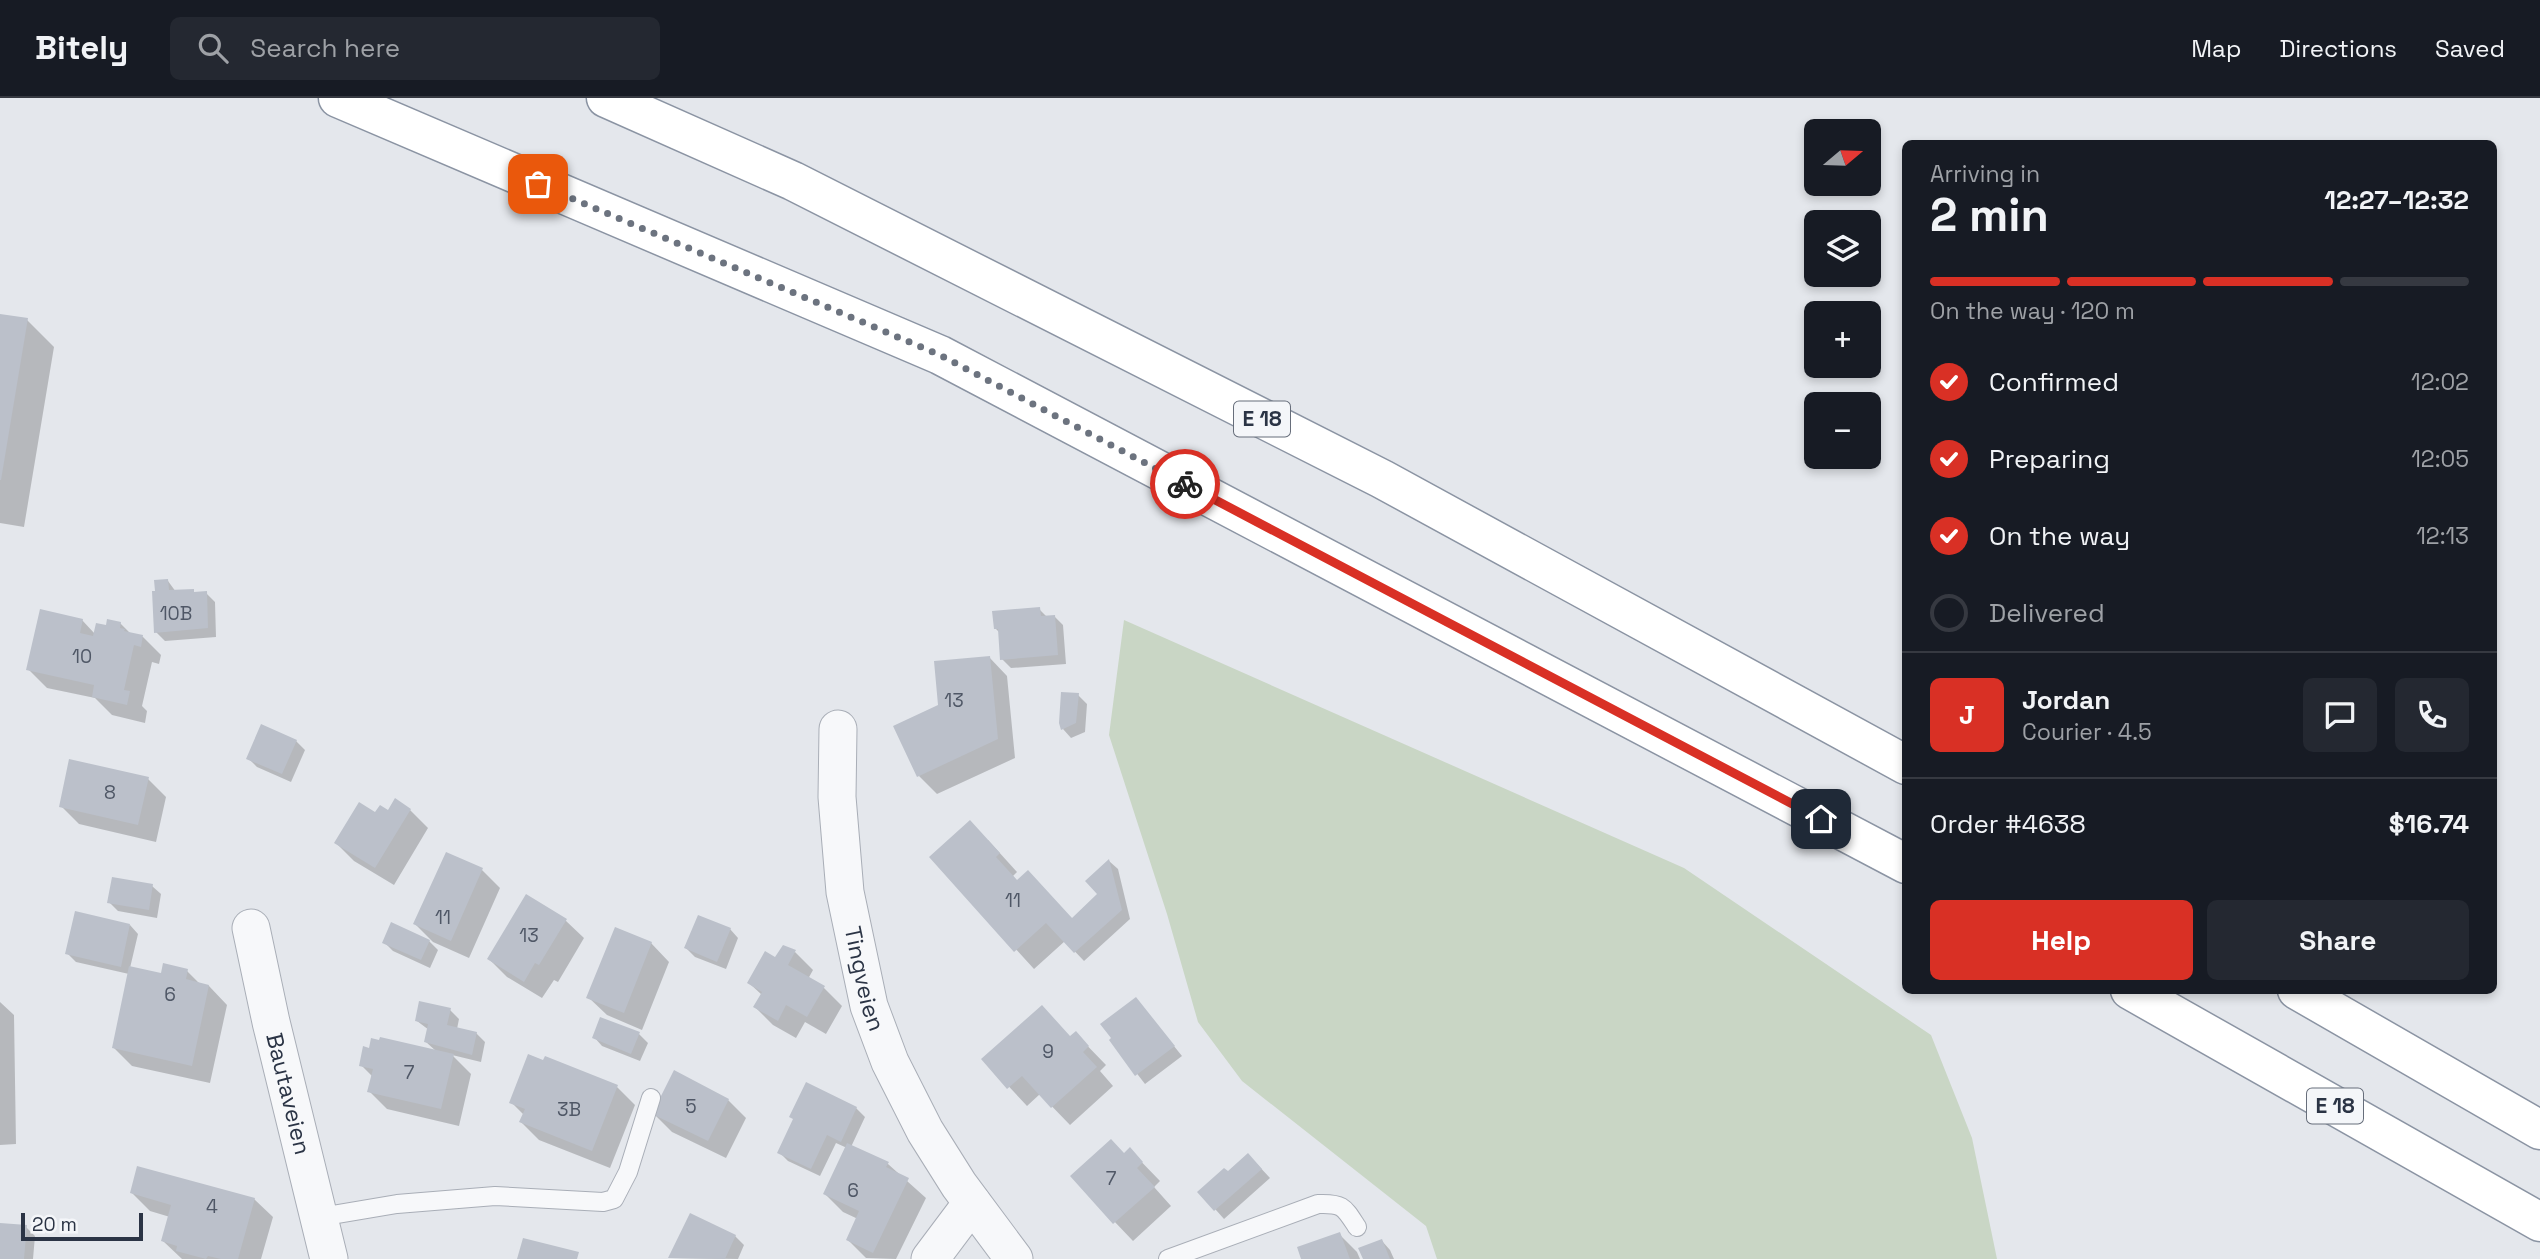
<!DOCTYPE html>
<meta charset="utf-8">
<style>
:root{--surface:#171b24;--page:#242831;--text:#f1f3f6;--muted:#9ea1a6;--line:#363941;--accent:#d93025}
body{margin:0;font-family:"Space Grotesk",sans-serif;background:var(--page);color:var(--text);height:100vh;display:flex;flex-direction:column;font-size:26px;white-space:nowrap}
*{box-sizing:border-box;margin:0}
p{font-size:23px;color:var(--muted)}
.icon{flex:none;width:38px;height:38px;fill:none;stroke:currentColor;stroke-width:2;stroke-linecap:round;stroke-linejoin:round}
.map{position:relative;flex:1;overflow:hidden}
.side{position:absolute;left:1902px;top:42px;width:595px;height:854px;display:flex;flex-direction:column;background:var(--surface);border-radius:10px;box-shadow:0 4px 10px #0003}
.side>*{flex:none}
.needle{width:46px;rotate:71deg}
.tools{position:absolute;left:1804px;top:21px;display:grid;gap:14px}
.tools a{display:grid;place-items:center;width:77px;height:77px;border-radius:10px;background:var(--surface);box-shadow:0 4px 10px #0003;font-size:35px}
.scale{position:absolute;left:21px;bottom:18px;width:122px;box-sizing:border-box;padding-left:7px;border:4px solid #2b3445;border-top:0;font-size:19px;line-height:24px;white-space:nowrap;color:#2b3445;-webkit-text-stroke:5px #f4f6f9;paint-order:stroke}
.pin{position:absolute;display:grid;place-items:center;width:60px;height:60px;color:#fff;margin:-30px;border-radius:14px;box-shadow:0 4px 10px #0006}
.courier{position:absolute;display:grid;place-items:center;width:70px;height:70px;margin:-35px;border:5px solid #d93025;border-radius:50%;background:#fff;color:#222;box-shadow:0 2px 9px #0007}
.headline em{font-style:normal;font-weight:700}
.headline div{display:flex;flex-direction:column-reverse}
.headline{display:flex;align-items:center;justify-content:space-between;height:119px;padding:0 28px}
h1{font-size:46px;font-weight:700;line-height:52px}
.bar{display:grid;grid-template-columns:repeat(4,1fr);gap:10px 7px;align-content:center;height:84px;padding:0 28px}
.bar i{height:9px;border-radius:5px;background:var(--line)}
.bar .selected{background:var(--accent)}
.bar p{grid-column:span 4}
.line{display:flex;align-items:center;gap:18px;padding:0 28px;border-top:2px solid var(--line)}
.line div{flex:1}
.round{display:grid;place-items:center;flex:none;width:74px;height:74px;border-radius:10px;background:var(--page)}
ol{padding:0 28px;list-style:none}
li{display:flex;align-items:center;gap:21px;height:77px}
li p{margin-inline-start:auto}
li .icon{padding:7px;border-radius:50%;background:var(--accent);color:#fff;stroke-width:4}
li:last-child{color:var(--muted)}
li i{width:38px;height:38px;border:4px solid var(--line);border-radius:50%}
.cta{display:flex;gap:14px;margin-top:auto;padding:14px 28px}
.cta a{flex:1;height:80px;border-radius:10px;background:var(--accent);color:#fff;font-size:28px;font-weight:700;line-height:80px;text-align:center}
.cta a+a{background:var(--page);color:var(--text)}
header{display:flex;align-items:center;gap:42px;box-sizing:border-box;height:98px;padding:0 35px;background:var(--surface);border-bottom:2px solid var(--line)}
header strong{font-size:33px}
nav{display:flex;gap:38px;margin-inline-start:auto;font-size:24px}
.search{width:490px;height:63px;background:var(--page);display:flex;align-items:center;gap:18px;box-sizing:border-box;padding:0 24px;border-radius:10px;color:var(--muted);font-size:26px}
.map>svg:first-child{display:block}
.green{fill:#c9d6c5}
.shadow{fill:#0003}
.building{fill:#bbc0ca}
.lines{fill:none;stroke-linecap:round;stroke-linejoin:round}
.lane-casing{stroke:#a9aeb7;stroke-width:20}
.street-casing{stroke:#a9aeb7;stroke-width:39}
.highway-casing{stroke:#8b94a3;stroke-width:41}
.lane{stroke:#f7f8fa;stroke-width:18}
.street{stroke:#f7f8fa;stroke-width:37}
.highway{stroke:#fff;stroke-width:38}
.done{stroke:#6c737f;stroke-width:7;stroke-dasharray:0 12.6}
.route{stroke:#d93025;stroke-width:9}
.labels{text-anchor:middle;stroke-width:6;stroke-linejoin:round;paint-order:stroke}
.number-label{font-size:19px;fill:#4f5766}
.shield{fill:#f4f6f9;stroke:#676e7b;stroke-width:2}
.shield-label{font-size:21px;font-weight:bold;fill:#2b3445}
.street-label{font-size:23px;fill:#2b3445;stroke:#f4f6f9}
</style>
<header>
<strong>Bitely</strong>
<div class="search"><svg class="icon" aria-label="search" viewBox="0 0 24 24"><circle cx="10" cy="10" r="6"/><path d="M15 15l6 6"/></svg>Search here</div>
<nav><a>Map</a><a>Directions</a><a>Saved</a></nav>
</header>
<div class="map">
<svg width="2540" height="1161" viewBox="0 0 2540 1161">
<rect width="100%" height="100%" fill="#e4e7ec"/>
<path class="green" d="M1124,522l560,248 247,167 41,103 25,121h-560l-11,-33 -184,-145 -44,-59 -31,-108 -58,-179z"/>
<path class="shadow" d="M0,218l27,4 27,27 -30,180 -24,-4z
M168,483l8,11 30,1 9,9 1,35 -51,4 -9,-9z
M1039,511l8,8 7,-1 9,9 3,39 -55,4 -9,-9 -2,-26 -5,-5z
M82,522l13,14 13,-7 12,-4 11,11 12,3 18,18 -2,9 -7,-2 -10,44 5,5 -2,12 -33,-8 -17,-17 -48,-10 -19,-19z
M989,559l18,19 8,82 -78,36 -18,-18 21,-70z
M1078,597l9,9 -2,28 -14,6 -8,-9z
M296,643l9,9 -14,32 -34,-15 -9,-9z
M148,681l18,18 -10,45 -77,-18 -18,-18z
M410,712l18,18 -34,57 -40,-24 -18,-18 40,-29z
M988,742l29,32 -4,4 5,6 55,37 26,-24 10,-34 9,8 12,50 -46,42 -19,-20 -31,28 -102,-112z
M446,756l36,16 18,18 -31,70 -36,-16 -18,-18z
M152,788l9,8 -4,24 -39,-7 -9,-9z
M565,822l19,18 -26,44 -4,-2 -12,18 -35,-21 -18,-18z
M130,827l8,9 -8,34 32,7 25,-4 14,14 8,1 18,19 -17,78 -78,-17 -19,-19 16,-73 -53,-12 -9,-9z
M730,831l8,9 -12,31 -31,-12 -9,-9z
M429,843l9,9 -8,18 -37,-17 -9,-9z
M651,845l18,19 -27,68 -35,-15 -19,-18z
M795,854l18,18 -5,9 16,9 18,18 -16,28 -21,-12 -9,16 -23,-13 -18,-18 7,-12 -13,-12 27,-24z
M1136,901l46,57 -37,28 -34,-44z
M0,904l14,13 2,129 -16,1z
M450,912l9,9 -2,10 19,4 9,9 -4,20 -29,-7 19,19 -12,52 -72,-17 -18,-18 4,-14 -12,-12 76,-13 -11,-10 3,-12 -12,-9z
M639,936l9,9 -8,18 -38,-15 -8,-9z
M1076,936l30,31 -6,6 13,15 -43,39 -30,-31 -13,12 -43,-46 87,-22z
M807,986l49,24 9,9 -14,30 37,17 38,34 -30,61 -30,-1 -18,-18 10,-21 -15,-7 -18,-18 22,-46 -11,-5 -16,33 -32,-15 -9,-9 16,-32z
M617,989l18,18 -25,63 -71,-28 -18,-18 3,-7 -13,-13z
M728,1002l18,18 -20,40 -54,-26 -18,-18z
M1130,1052l30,31 -6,6 17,19 -38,35 -61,-64 53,-22z
M1257,1066l13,14 -46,41 -24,-27 28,-18z
M132,1095l122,6 19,18 -12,42h-79l-19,-18 7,-24 -20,-6z
M0,1126l26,3 9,9 -2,23h-33z
M1339,1136l18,18 3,7h-57z
M735,1138l9,9 -6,14 -68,-1z
M1382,1143l8,9 4,9h-30z"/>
<path class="building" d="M0,216l28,4 -27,162h-1z
M168,481l1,11 25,-1v3l13,-1 1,37 -54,5 -2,-42h3l-1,-11z
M1040,509l1,9 14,-1 3,40 -58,5 -2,-31h-4l-2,-18z
M40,511l43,10 -3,14 13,3 3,-13 10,2 1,-6 14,3 -1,6 5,1 -1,2 19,4 -2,12 -7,-2 -10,45 6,1 -3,14 -35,-8 2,-12 -68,-15z
M990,558l8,83 -81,38 -24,-51 45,-21 -4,-44z
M1061,594l18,1 -3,30 -15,7 -2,-7z
M261,626l36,16 -15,34 -36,-15z
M69,661l80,18 -11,48 -79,-18z
M395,700l16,11 -36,59 -41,-25 25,-41 16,10 5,-7 8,5z
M970,722l30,33 -4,4 21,23 11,-10 44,48 25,-24 -12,-13 24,-22 13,51 -48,43 -28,-30 -32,29 -85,-95z
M446,754l37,16 -32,73 -38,-17z
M112,779l41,7 -4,26 -42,-7z
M526,796l41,25 -28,46 -4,-2 -11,19 -37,-23z
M75,813l55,13 -9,43 -56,-13z
M698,817l33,13 -14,34 -33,-14z
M391,824l39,18 -9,20 -39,-17z
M615,829l37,15 -28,71 -38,-15z
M783,847l13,5 -8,15 37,21 -18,31 -21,-12 -8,16 -25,-14 9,-15 -15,-9 18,-32 10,6z
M163,865l25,6 -2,10 23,6 -17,81 -80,-18 17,-82 32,7z
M1136,899l39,49 -40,30 -26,-36 2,-2 -11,-14z
M419,903l32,7 -4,17 30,7 -5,23 -48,-13 4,-18 -13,-3z
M1042,907l28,31 6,-5 13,15 -6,6 14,15 -46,41 -29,-32 -15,13 -26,-30z
M600,919l40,15 -9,22 -39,-16z
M380,939l74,17 -13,55 -74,-17 6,-23 -14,-3 4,-20 6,2 2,-10 8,2z
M528,956l15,6 2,-4 73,29 -26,66 -73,-29 6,-13 -16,-6z
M674,972l55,29 -21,42 -56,-27z
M806,984l51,25 -16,35 -14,-7 -16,34 -34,-16 16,-34 -4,-2z
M1111,1041l13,14 6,-6 13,15 -6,6 18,19 -42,37 -43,-48z
M847,1045l42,19 -3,5 23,11 -36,75 -27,-13 13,-29 -36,-17z
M1248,1055l14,16 -48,42 -17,-19 27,-24 4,3z
M137,1068l118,32 -17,61h-17l-13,-3 -2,3 -30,-8 1,-5 -16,-5 10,-36 -41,-12z
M690,1115l46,22 -11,24 -57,-1z
M0,1125l27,2 -3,34h-24z
M1340,1134l10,27h-49l-4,-12z
M523,1140l56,14 -2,7h-60z
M1382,1141l8,20h-27l-5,-11z"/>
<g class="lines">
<defs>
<path id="lane" d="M320,1119l77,-13 98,-8 108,6 11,-3 14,-27 23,-74
M1168,1161l150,-55c25,-1 26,3 39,23"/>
<g id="street">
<path id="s1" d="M838,631l-1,68 8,95 24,114 21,56 35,69 34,54 55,74"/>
<path id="s2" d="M251,830l20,94 58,237"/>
<path d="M930,1161l42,-56"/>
</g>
<path id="highway" d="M338,0l602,257 966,509
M606,0l187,83 589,298 524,286
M2130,892l410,232
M2297,892l243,140"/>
</defs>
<use href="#lane" class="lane-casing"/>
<use href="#street" class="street-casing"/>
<use href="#highway" class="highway-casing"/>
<use href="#lane" class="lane"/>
<use href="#street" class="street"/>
<use href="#highway" class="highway"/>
</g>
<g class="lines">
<path class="done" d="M538,86l402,171 245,129"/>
<path class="route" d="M1185,386l636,335"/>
</g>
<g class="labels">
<g class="number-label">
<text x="176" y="522">10B</text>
<text x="82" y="565">10</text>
<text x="954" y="609">13</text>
<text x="110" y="701">8</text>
<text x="1013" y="809">11</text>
<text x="443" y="826">11</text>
<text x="529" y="844">13</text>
<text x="170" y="903">6</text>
<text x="1048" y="960">9</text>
<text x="409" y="981">7</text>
<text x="691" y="1015">5</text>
<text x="569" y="1018">3B</text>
<text x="1111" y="1087">7</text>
<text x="853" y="1099">6</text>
<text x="212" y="1115">4</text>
</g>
<g class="shield">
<rect x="1234" y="303.5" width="56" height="35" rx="5"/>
<rect x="2307" y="990.5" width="56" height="35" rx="5"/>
</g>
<g class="shield-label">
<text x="1262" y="328">E 18</text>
<text x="2335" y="1015">E 18</text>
</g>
<g class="street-label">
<text dy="8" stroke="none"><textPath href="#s1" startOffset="252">Tingveien</textPath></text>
<text dy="8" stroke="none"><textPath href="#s2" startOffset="170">Bautaveien</textPath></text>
</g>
</g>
</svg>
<div class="tools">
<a><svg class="needle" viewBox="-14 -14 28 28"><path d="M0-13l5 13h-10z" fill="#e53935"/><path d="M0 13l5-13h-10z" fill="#9ea1a6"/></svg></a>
<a><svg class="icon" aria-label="layers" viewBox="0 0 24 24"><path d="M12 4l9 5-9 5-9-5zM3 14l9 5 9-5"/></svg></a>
<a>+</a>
<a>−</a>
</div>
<div class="scale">20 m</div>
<div class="pin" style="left:538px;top:86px;background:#ea580c"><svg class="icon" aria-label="bag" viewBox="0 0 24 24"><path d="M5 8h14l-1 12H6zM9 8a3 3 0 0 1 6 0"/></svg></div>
<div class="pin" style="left:1821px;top:721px;background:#1f2937"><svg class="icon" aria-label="home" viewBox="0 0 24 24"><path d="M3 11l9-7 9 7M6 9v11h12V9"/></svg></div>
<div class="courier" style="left:1185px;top:386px"><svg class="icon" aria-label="bike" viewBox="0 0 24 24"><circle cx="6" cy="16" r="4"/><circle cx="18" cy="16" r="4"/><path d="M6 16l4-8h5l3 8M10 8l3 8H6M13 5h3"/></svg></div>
<section class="side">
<div class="headline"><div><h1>2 min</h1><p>Arriving in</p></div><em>12:27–12:32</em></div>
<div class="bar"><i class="selected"></i><i class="selected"></i><i class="selected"></i><i></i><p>On the way · 120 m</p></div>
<ol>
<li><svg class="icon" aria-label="check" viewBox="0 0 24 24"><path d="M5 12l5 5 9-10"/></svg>Confirmed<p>12:02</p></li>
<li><svg class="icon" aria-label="check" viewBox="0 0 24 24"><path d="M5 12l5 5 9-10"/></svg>Preparing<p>12:05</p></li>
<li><svg class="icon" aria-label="check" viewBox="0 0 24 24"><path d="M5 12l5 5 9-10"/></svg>On the way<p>12:13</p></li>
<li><i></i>Delivered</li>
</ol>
<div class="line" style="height:126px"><b class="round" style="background:var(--accent);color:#fff">J</b><div><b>Jordan</b><p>Courier · 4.5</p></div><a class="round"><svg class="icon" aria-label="chat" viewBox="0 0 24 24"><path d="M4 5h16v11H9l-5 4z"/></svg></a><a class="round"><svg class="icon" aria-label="phone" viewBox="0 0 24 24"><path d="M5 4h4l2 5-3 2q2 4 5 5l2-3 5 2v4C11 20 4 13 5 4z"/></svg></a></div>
<div class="line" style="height:91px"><div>Order #4638</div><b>$16.74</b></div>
<div class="cta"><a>Help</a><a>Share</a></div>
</section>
</div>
